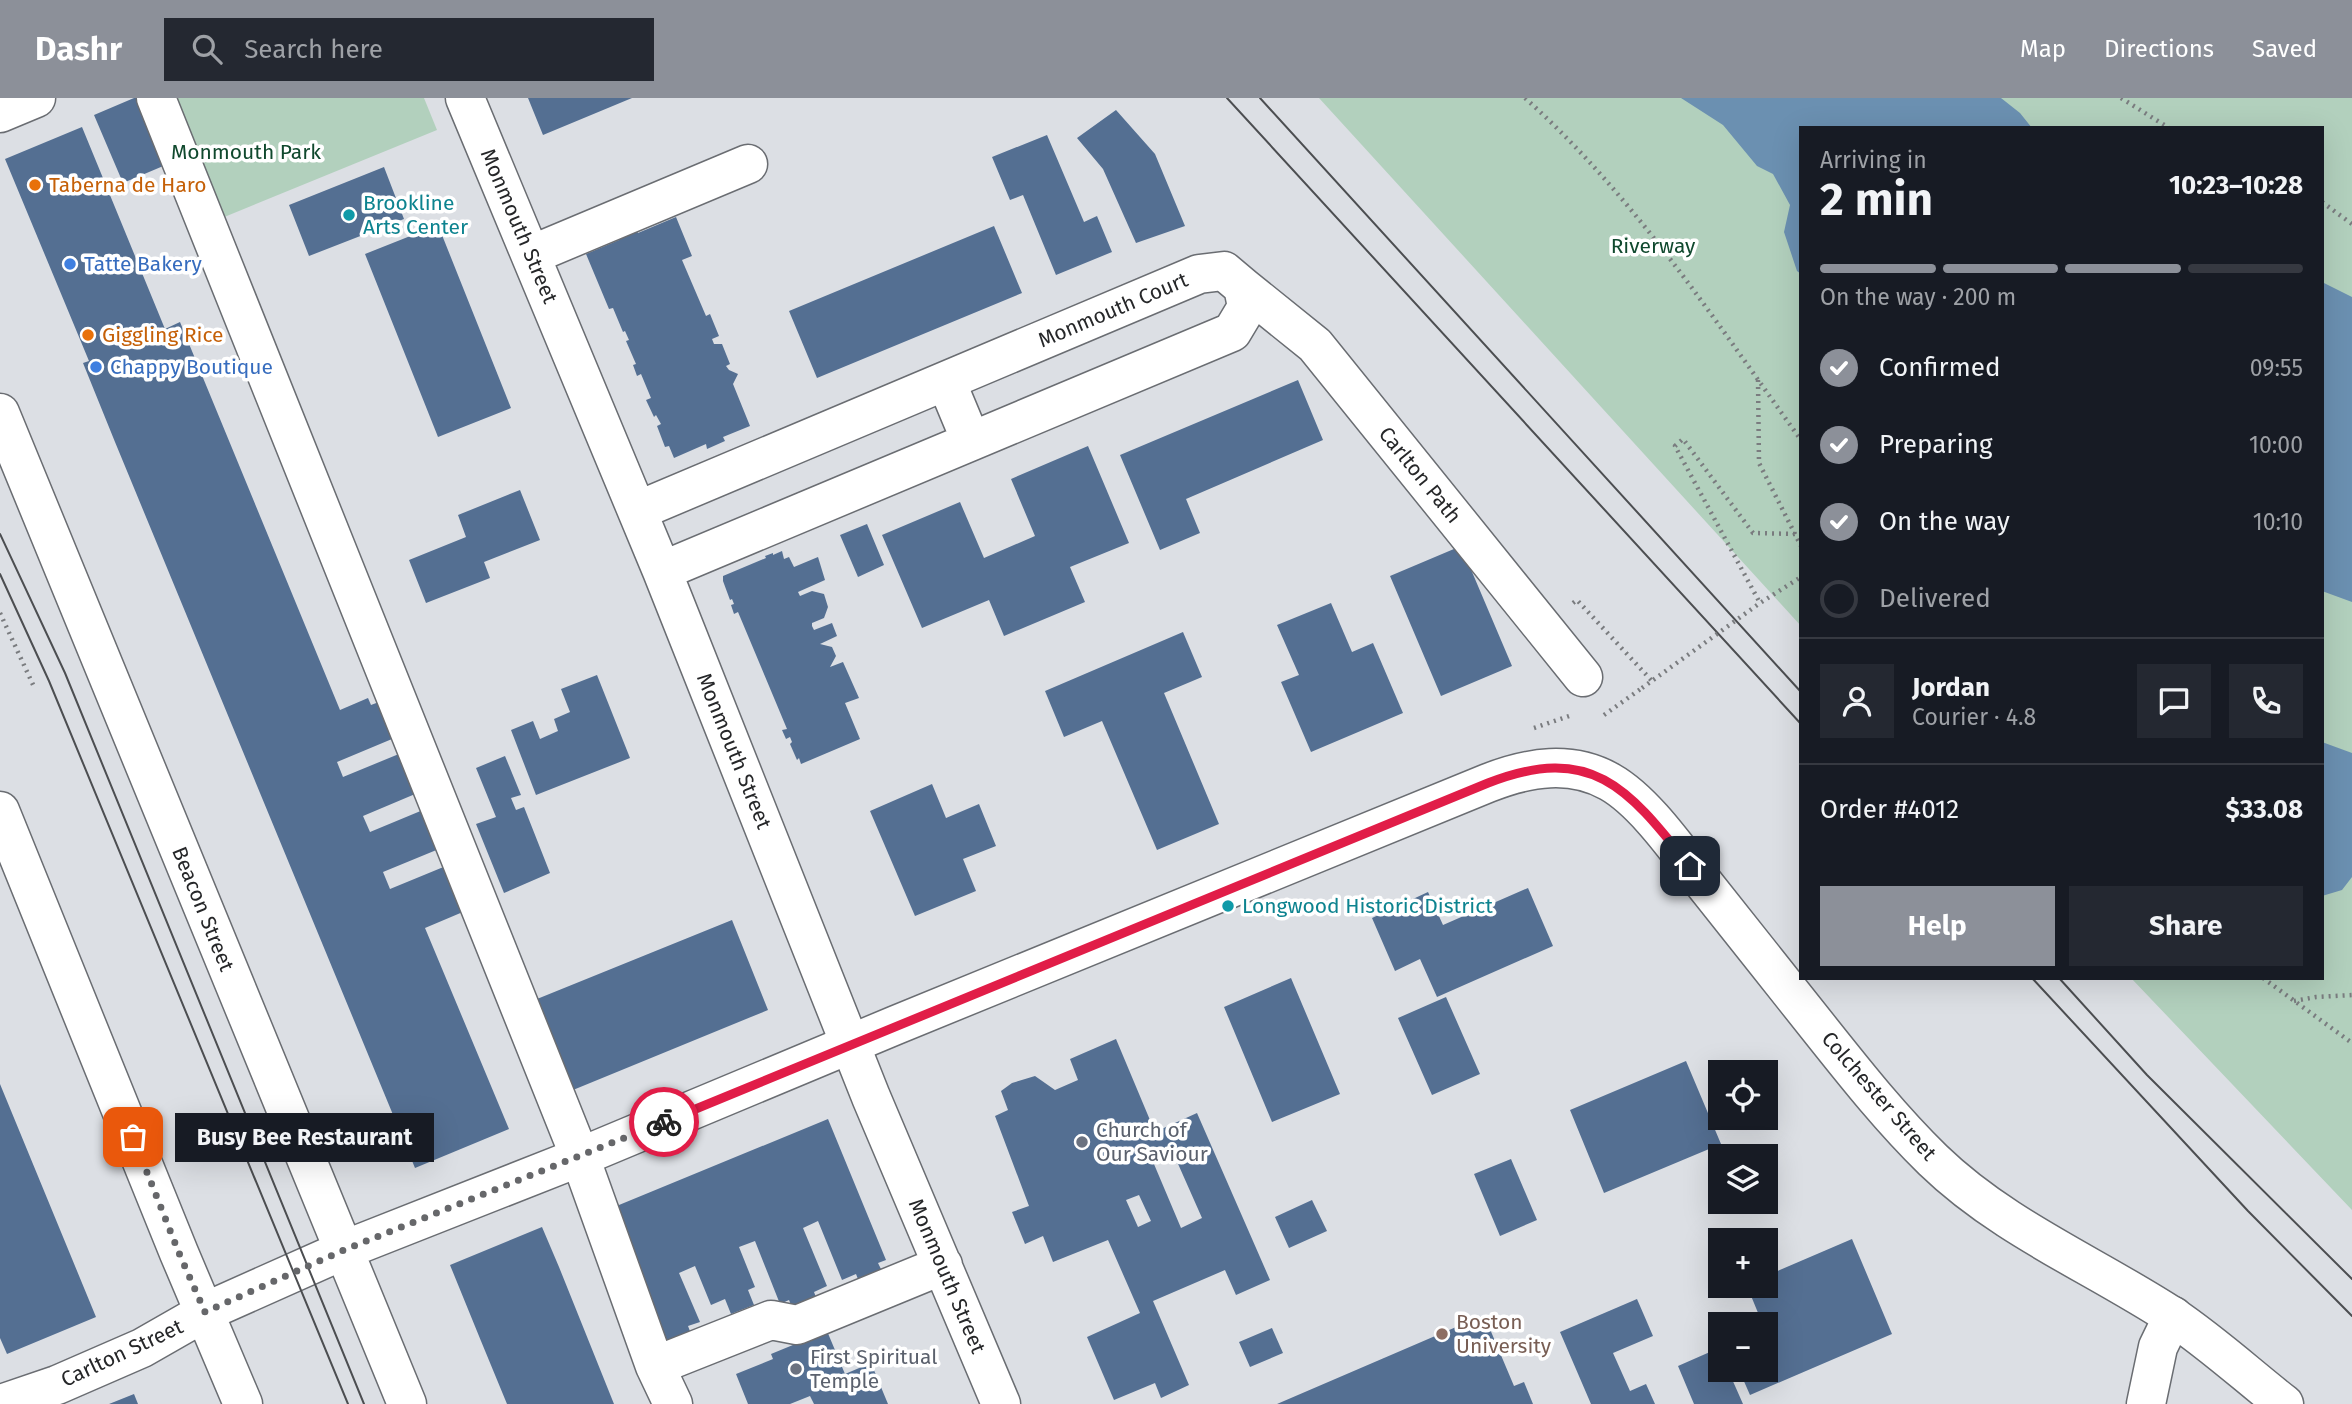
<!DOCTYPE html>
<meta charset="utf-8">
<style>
:root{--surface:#171b24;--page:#242831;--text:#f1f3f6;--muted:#9ea1a6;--line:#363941;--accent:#8c9099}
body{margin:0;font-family:"Fira Sans",sans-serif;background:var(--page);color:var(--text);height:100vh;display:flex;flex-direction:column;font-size:26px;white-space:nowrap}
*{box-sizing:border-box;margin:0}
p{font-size:23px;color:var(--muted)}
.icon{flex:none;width:38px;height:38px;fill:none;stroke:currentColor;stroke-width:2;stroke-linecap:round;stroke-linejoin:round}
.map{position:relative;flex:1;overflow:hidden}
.side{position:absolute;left:1799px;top:28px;width:525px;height:854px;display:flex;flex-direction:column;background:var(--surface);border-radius:0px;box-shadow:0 7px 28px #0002}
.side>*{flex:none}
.controls{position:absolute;left:1708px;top:962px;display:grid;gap:14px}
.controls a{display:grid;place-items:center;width:70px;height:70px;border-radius:0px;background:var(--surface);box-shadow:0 7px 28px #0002;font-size:35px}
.pin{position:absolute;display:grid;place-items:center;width:60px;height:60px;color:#fff;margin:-30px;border-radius:14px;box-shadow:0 4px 10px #0006}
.courier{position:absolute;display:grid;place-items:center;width:70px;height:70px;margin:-35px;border:5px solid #e11d48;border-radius:50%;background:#fff;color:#222;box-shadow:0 2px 9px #0007}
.bubble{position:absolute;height:49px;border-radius:0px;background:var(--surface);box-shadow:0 7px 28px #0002;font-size:23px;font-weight:700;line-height:49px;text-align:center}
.headline em{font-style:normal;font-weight:700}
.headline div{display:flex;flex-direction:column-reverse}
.headline{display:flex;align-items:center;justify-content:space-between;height:119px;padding:0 21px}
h1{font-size:46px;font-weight:700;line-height:52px}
.bar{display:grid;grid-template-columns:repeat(4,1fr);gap:10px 7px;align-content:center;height:84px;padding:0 21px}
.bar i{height:9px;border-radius:5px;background:var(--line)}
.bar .current{background:var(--accent)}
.bar p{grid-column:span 4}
.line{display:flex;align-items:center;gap:18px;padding:0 21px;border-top:2px solid var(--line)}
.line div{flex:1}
.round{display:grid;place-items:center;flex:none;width:74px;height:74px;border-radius:0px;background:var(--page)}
ol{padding:0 21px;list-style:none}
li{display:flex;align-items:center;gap:21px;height:77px}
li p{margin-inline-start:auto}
li .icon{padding:7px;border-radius:50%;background:var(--accent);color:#fff;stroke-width:4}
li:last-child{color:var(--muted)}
li i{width:38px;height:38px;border:4px solid var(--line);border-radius:50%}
.primary-button{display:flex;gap:14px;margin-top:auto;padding:14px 21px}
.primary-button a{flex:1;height:80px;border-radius:0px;background:var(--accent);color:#fff;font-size:28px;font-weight:700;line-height:80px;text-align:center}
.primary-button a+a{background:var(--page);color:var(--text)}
header{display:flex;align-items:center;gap:42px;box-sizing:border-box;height:98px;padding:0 35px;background:var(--accent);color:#fff}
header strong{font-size:33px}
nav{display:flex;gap:38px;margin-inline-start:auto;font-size:24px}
.search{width:490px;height:63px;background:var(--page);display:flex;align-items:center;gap:18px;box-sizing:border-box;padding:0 24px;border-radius:0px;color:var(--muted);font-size:26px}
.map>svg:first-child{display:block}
.green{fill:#b2d0bd}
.water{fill:#6b90b1}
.building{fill:#546f92;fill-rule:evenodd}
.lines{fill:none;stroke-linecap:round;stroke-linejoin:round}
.minor-casing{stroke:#6a6d72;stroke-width:41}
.major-casing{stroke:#6a6d72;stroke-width:41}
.path{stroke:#7a7c7f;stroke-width:4.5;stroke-dasharray:2 5;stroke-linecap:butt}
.minor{stroke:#fff;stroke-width:38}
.major{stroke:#fff;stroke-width:38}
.tram{stroke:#4c4e51;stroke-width:2}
.path-bridge{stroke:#7a7c7f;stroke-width:4.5;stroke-dasharray:2 5;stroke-linecap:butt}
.done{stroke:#66676a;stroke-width:7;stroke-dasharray:0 12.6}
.route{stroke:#e11d48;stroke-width:9}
.food-dot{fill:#e8710a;stroke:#fff;stroke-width:2.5}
.culture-dot{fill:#0f9aa8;stroke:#fff;stroke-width:2.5}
.shop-dot{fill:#3f7fe0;stroke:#fff;stroke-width:2.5}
.worship-dot{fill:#6b7280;stroke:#fff;stroke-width:2.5}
.education-dot{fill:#8d6e63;stroke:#fff;stroke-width:2.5}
.labels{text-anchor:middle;stroke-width:7;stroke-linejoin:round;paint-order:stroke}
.park-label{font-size:21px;fill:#10492e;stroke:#fff}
.food-label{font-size:21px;fill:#c56008;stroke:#fff;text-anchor:start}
.culture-label{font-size:21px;fill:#0d838f;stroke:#fff;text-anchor:start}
.street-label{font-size:21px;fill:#262729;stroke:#fff}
.shop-label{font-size:21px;fill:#366cbe;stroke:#fff;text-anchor:start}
.worship-label{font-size:21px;fill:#5b616d;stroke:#fff;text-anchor:start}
.education-label{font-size:21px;fill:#785e54;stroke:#fff;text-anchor:start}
</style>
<header>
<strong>Dashr</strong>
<div class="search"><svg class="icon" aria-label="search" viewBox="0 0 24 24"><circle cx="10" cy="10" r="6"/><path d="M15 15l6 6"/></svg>Search here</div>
<nav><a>Map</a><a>Directions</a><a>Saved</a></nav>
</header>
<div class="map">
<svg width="2352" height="1306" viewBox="0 0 2352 1306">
<rect width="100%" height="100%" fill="#dcdfe4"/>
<path class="green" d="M167,0h257l13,32 -220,90z
M1319,0h1033v1112l-221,-232h191v-850h-521v498z"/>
<path class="water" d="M1681,0h320l19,15 12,15h-231v146l-4,-3 -13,-39 6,-27 -17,-31 -16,-8 -34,-41z
M2322,184l30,15v305l-30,-11z
M2322,644l30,11v124l-10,13 -20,6z"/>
<path class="building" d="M134,0h6l28,66 -45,19 -29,-68z
M528,0h104l-89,37z
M1116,12l39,44 30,72 -49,17 -33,-74 -26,-31z
M82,29l83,202 15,-7 160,388 28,-12 3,7 21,-8 9,24 -14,6 5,12 -55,23 6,15 68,-28 16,40 -64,27 7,16 65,-27 16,39 -68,28 7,17 68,-28 19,45 -52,22 84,201 -94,39 -300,-726 -32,-79 6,-2 -84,-202z
M1047,37l37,87 13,-6 15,36 -56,23 -33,-80 -13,5 -18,-43z
M384,69l20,52 -95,37 -20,-51z
M676,119l16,39 -10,4 24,56 4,-2 9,22 -7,3 2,5h8l8,20 -4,2 3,4 9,4 -5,10 17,42 -27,11 2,4 -18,8 -1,-5 -32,14 -5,-12 -4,1 -8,-21 4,-2 -5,-9 -2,2 -8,-17 5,-2 -10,-24 -4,2 -4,-11 3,-1 -10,-23 3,-1 -4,-9 -2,1 -10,-24 -4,1 -23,-55 33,-14 -3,-8 18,-7 4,8z
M438,127l73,183 -73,29 -73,-183z
M994,128l28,67 -205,85 -28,-67z
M1298,282l25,60 -137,59 14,34 -40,17 -40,-95z
M1088,348l41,97 -59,24 15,35 -81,34 -15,-36 -67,28 -40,-93 78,-33 24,56 51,-22 -24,-57z
M520,392l20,50 -56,22 6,16 -64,25 -17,-43 57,-23 -8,-22z
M867,426l17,41 -26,12 -18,-42z
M1461,448l51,120 -71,30 -51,-120z
M782,453l2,8 5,-2 5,10 24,-10 7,23 -27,12 2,4 12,-5 12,3 4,13 -4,11 -12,5v3l2,4 18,-7 5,13 -17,8 12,3 4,9 -6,11 13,-5 16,36 -14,5 15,36 -59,25 -2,-6 -2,2 -7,-16 2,-2 -2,-5 -4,2 -4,-9 5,-1 -49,-117 -4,2 -3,-9 3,-1 -2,-5 -2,1 -7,-19v-5l43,-18 -1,-2 8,-3v2z
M1331,505l21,49 21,-9 30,70 -92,39 -30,-70 18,-7 -22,-50z
M1183,534l19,45 -38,16 55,131 -62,26 -55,-129 -38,16 -19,-46z
M597,577l33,83 -94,37 -25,-65 22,-9 7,18 18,-8 -4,-12 16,-7 -9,-23z
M505,658l16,39 -10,3 5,12 8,-3 26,66 -46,20 -28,-69 20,-7 -20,-49z
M932,686l14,34 33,-14 17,42 -33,13 13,32 -61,25 -45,-105z
M1528,790l25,58 -116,51 -17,-38 -25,12 -23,-53 56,-26 15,33z
M732,822l36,90 -195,80 -36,-91z
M1291,880l49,116 -68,28 -48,-115z
M1446,899l34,77 -48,21 -34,-77z
M1116,941l39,93 42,-19 73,167 -34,15 -11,-25 -72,31 36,84 -28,13 -6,-15 -41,17 -27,-63 53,-24 -32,-73 -55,22 -10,-26 -18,8 -13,-32 17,-6 -34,-90 13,-6 -7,-19 11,-8 23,-7 20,14 23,-10 -8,-21zM1171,1050l31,70 -21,10 -30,-71zM1139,1097l12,26 -13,6 -12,-27z
M1686,963l35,83 -117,49 -34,-83z
M0,986l96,233 -89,37 -7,-16z
M828,1021l58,141 -8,3 7,14 -24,10 -5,-13 -14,6 -24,-59 -15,7 24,58 -13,6 5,13 -24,10 -6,-15 -9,4 -25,-63 -16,6 16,40 -7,3 6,15 -23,9 -6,-15 -14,6 -16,-39 -16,7 21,49 -12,4 5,13 -24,10 -67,-137z
M1511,1061l26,61 -37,16 -26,-62z
M1312,1102l15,31 -38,17 -14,-31z
M542,1129l17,40 55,137h-107l-26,-63 -31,-76z
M1852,1141l40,95 -142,61 -11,-25h27v-26l4,-2 -4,-17h-3l-16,-39h19v-10z
M1637,1201l16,37 -40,17 17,38 16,-7 9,20h-64l-31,-72z
M1484,1217l30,71 10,-4 9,22h-256z
M1272,1230l11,25 -33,14 -11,-25z
M827,1233l18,43 26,-11 17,41h-74l-4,-8 -20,8h-42l-12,-30 37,-15 -2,-5z
M1719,1250l1,22h8l15,34h-49l-16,-38z
M134,1296l4,10h-29z"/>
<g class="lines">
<defs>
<path id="minor" d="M156,0l424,1059 75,209 18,38
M465,0l197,473 209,526 130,307
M0,15l36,-15
M531,157l217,-91
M1243,189l72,58 268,332
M946,283l25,60
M637,413l562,-237 25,-3 19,16 4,20 -15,25 -570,239
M655,1268l116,-46 26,5 146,-60
M2146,1306l12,-57 15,-31"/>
<path id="major" d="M0,315l407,991
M0,713l179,442 64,151
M1,1306l56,-19 85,-37 63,-36 139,-62 236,-93 316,-132 592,-242c41,-16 83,-23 122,-1 37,21 73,76 100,109 37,47 75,94 112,141 35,44 70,88 111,128 69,67 159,104 239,156 39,26 75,59 112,88"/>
</defs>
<use href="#minor" class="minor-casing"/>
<use href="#major" class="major-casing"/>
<path class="path" d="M1525,0c110,99 190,223 276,342
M2121,0l48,30
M2322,104l30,22
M1758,282l1,83 42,83
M1795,436l-42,-1 -70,-94 -8,7 85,157 41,-26
M1573,505l4,-3 75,81
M0,515l35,76
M1604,617l38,-27
M1534,630l38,-13
M2263,880l89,65
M2294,903l22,-4 36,-2"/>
<use href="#minor" class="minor"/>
<use href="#major" class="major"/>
<path class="tram" d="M1227,0l574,626
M1260,0l541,594
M0,436l65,139 299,731
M0,476l49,107 299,723
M2032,880l216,233 104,105
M2059,880l88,97 205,204"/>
<path class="path-bridge" d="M1642,590l118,-85"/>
</g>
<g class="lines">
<path class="done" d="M133,1039l46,116 26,59 139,-62 320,-128"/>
<path class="route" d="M664,1024l824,-339c105,-41 141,7 202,83"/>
</g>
<g class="food-dot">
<circle cx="35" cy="87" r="7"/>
<circle cx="88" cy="237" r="7"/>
</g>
<g class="culture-dot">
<circle cx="349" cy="117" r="7"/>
<circle cx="1228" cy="808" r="7"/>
</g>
<g class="shop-dot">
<circle cx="70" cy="166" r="7"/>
<circle cx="96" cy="269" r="7"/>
</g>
<g class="worship-dot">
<circle cx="1082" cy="1044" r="7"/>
<circle cx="796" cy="1271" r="7"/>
</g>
<circle class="education-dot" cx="1442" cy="1236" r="7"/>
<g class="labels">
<g class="park-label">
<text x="246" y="61">Monmouth Park</text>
<text x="1653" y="155">Riverway</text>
</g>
<g class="food-label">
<text x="49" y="94">Taberna de Haro</text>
<text x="102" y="244">Giggling Rice</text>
</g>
<g class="culture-label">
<text x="363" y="112">Brookline<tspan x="363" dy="24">Arts Center</tspan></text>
<text x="1242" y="815">Longwood Historic District</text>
</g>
<g class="street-label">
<text transform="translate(519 128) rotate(67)" y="7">Monmouth Street</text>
<text transform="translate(1113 212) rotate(-23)" y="7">Monmouth Court</text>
<text transform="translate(1420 377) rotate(51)" y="7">Carlton Path</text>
<text transform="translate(734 653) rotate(68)" y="7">Monmouth Street</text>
<text transform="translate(203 811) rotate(68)" y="7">Beacon Street</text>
<text transform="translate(1879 998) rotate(49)" y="7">Colchester Street</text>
<text transform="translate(947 1178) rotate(67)" y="7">Monmouth Street</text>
<text transform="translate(122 1255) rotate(-25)" y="7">Carlton Street</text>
</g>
<g class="shop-label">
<text x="84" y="173">Tatte Bakery</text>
<text x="110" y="276">Chappy Boutique</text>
</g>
<g class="worship-label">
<text x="1096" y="1039">Church of<tspan x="1096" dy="24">Our Saviour</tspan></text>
<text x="810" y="1266">First Spiritual<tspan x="810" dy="24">Temple</tspan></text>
</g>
<g class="education-label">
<text x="1456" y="1231">Boston<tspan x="1456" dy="24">University</tspan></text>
</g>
</g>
</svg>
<div class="controls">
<a><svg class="icon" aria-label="locate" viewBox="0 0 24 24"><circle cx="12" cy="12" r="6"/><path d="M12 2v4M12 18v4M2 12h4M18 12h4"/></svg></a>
<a><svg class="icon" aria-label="layers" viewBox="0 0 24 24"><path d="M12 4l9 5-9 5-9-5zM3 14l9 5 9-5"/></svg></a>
<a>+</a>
<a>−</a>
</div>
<div class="pin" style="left:133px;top:1039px;background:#ea580c"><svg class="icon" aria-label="bag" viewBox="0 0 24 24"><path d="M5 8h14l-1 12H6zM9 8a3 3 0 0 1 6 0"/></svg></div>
<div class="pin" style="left:1690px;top:768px;background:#1f2937"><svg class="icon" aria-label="home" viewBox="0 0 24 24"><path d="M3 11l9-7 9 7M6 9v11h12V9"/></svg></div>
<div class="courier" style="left:664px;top:1024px"><svg class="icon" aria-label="bike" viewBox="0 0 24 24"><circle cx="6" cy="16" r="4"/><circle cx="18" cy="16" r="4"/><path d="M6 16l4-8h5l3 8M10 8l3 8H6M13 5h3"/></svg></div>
<div class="bubble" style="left:175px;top:1015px;width:259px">Busy Bee Restaurant</div>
<section class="side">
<div class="headline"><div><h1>2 min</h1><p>Arriving in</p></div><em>10:23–10:28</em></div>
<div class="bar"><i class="current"></i><i class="current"></i><i class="current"></i><i></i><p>On the way · 200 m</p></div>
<ol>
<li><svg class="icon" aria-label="check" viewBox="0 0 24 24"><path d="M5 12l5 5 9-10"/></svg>Confirmed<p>09:55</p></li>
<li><svg class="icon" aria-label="check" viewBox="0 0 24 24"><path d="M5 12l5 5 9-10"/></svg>Preparing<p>10:00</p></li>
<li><svg class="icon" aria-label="check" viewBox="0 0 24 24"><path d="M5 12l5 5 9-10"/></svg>On the way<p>10:10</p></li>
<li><i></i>Delivered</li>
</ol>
<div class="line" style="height:126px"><a class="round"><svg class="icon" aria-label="person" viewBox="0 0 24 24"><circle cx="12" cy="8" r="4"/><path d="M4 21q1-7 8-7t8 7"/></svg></a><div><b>Jordan</b><p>Courier · 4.8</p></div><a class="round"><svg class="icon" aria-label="chat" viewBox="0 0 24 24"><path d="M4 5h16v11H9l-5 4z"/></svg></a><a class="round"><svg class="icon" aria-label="phone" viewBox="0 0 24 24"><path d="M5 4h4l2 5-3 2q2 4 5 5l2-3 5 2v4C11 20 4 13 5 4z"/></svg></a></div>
<div class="line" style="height:91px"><div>Order #4012</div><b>$33.08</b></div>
<div class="primary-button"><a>Help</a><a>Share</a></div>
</section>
</div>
